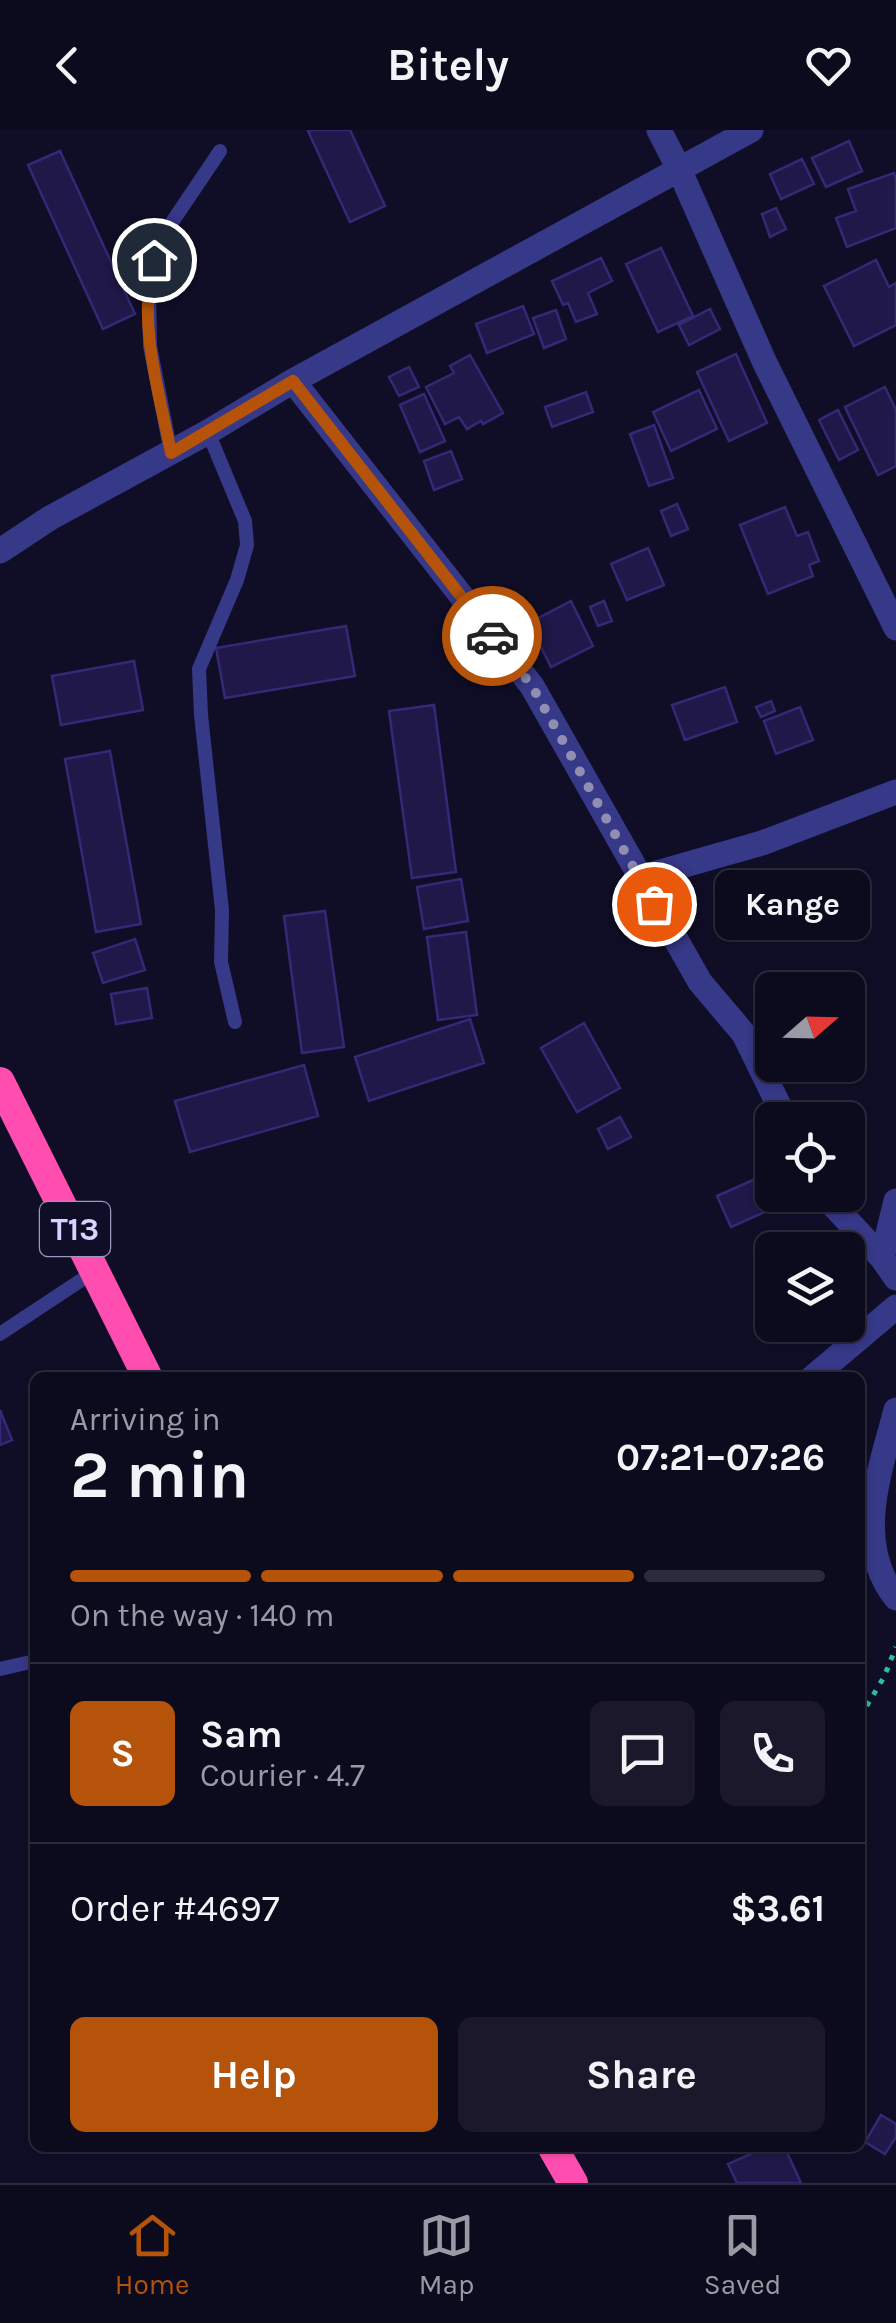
<!DOCTYPE html>
<meta charset="utf-8">
<style>
:root{--surface:#0c0a1d;--page:#1a182a;--text:#f1f3f6;--muted:#9a9aa4;--line:#2c2b3b;--accent:#b45309}
body{margin:0;font-family:Karla,sans-serif;background:var(--page);color:var(--text);height:100vh;display:flex;flex-direction:column;font-size:38px;white-space:nowrap}
*{box-sizing:border-box;margin:0}
p{font-size:32px;color:var(--muted)}
.icon{flex:none;width:55px;height:55px;fill:none;stroke:currentColor;stroke-width:2;stroke-linecap:round;stroke-linejoin:round}
.map{position:relative;flex:1;overflow:hidden}
.sheet{position:absolute;left:30px;top:1242px;width:835px;height:780px;display:flex;flex-direction:column;background:var(--surface);border-radius:15px;box-shadow:0 2px 8px #0004,0 0 0 2px var(--line)}
.sheet>*{flex:none}
.needle{width:65px;rotate:70deg}
.tools{position:absolute;left:755px;top:842px;display:grid;gap:20px}
.tools a{display:grid;place-items:center;width:110px;height:110px;border-radius:15px;background:var(--surface);box-shadow:0 2px 8px #0004,0 0 0 2px var(--line);font-size:50px}
.pin{position:absolute;display:grid;place-items:center;width:85px;height:85px;color:#fff;margin:-42px;border:5px solid #fff;border-radius:50%;box-shadow:0 2px 10px #0007}
.courier{position:absolute;display:grid;place-items:center;width:100px;height:100px;margin:-50px;border:8px solid #b45309;border-radius:50%;background:#fff;color:#222;box-shadow:0 2px 12px #0007}
.bubble{position:absolute;height:70px;border-radius:15px;background:var(--surface);box-shadow:0 2px 8px #0004,0 0 0 2px var(--line);font-size:32px;font-weight:700;line-height:70px;text-align:center}
.summary em{font-style:normal;font-weight:700}
.summary div{display:flex;flex-direction:column-reverse}
.summary{display:flex;align-items:center;justify-content:space-between;height:170px;padding:0 40px}
h1{font-size:65px;font-weight:700;line-height:75px}
.bar{display:grid;grid-template-columns:repeat(4,1fr);gap:15px 10px;align-content:center;height:120px;padding:0 40px}
.bar i{height:12px;border-radius:8px;background:var(--line)}
.bar .on{background:var(--accent)}
.bar p{grid-column:span 4}
.line{display:flex;align-items:center;gap:25px;padding:0 40px;border-top:2px solid var(--line)}
.line div{flex:1}
.round{display:grid;place-items:center;flex:none;width:105px;height:105px;border-radius:15px;background:var(--page)}
.cta{display:flex;gap:20px;margin-top:auto;padding:20px 40px}
.cta a{flex:1;height:115px;border-radius:15px;background:var(--accent);color:#fff;font-size:40px;font-weight:700;line-height:115px;text-align:center}
.cta a+a{background:var(--page);color:var(--text)}
header{display:flex;justify-content:space-between;align-items:center;height:130px;padding:0 40px;background:var(--surface);font-size:45px;font-weight:700}
.menu{display:flex;justify-content:space-around;align-items:center;height:140px;border-top:2px solid var(--line);background:var(--surface);font-size:28px;color:var(--muted)}
.menu a{display:grid;justify-items:center;gap:5px}
.menu .on{color:var(--accent)}
.map>svg:first-child{display:block}
.building{fill:#1f1849;stroke:#332976;stroke-width:2.5}
.lines{fill:none;stroke-linecap:round;stroke-linejoin:round}
.path{stroke:#27bfab;stroke-width:5;stroke-dasharray:5 8;stroke-linecap:butt}
.lane{stroke:#363888;stroke-width:14}
.street{stroke:#363888;stroke-width:25}
.highway{stroke:#ff4eaf;stroke-width:30}
.done{stroke:#908eb3;stroke-width:10;stroke-dasharray:0 18}
.route{stroke:#b45309;stroke-width:12}
.labels{text-anchor:middle;stroke-width:9;stroke-linejoin:round;paint-order:stroke}
.shield{fill:#100e27;stroke:#9a98be;stroke-width:2.5}
.shield-label{font-size:32px;font-weight:bold;fill:#d5d3ff}
</style>
<header><svg class="icon" aria-label="back" viewBox="0 0 24 24"><path d="M15 5l-7 7 7 7"/></svg>Bitely<svg class="icon" aria-label="heart" viewBox="0 0 24 24"><path d="M12 20l-8-8c-3-5 5-10 8-4 3-6 11-1 8 4z"/></svg></header>
<div class="map">
<svg width="896" height="2053" viewBox="0 0 896 2053">
<rect width="100%" height="100%" fill="#100e27"/>
<path class="building" d="M311,0h39l35,76 -35,16 -42,-91z
M849,11l13,30 -36,16 -14,-29z
M60,21l75,163 -32,15 -75,-164z
M802,29l12,25 -33,15 -11,-25z
M894,43l2,7v48l-49,19 -11,-29 20,-7 -8,-22z
M776,78l10,21 -16,8 -8,-23z
M661,118l32,68 -35,16 -32,-68z
M601,128l11,23 -24,12 9,21 -21,8 -8,-19 -5,2 -11,-24z
M876,130l13,27 7,-4v42l-42,21 -30,-60z
M523,176l11,28 -47,19 -11,-29z
M710,179l10,20 -31,16 -10,-20z
M556,180l10,29 -22,9 -11,-30z
M736,224l31,69 -38,18 -32,-69z
M470,225l33,58 -20,11 -2,-3 -14,8 -8,-12 -14,7 -19,-37 28,-14 -4,-7z
M409,237l10,20 -20,9 -10,-19z
M885,257l11,23v56l-18,9 -33,-68z
M699,260l18,39 -46,22 -18,-39z
M586,262l7,20 -41,15 -7,-20z
M424,264l21,47 -25,11 -20,-47z
M838,280l20,40 -19,10 -20,-40z
M654,295l19,53 -24,8 -19,-52z
M451,321l11,28 -28,11 -10,-29z
M677,374l11,25 -17,7 -10,-25z
M785,377l12,29 11,-4 11,29 -10,4 4,11 -45,18 -28,-69z
M648,418l16,37 -37,15 -16,-36z
M571,471l22,45 -42,21 -22,-44z
M604,471l8,20 -14,5 -8,-19z
M346,496l9,50 -130,22 -9,-50z
M134,531l9,49 -82,15 -9,-49z
M725,557l12,35 -52,18 -13,-35z
M771,571l4,10 -14,6 -5,-10z
M434,575l22,167 -44,6 -23,-167z
M800,577l13,33 -37,14 -12,-33z
M110,621l31,173 -45,8 -31,-173z
M461,749l7,42 -44,8 -7,-42z
M325,781l19,136 -42,6 -18,-137z
M466,802l11,83 -39,5 -11,-83z
M135,809l10,31 -42,13 -10,-30z
M147,858l5,30 -36,6 -5,-30z
M470,889l14,44 -115,38 -14,-44z
M584,893l36,65 -43,24 -36,-64z
M304,935l14,51 -128,36 -15,-51z
M620,987l11,20 -23,12 -10,-20z
M760,1047l14,31 -43,19 -14,-31z
M0,1280l12,30 -12,5z
M881,1985l15,9v13l-11,17 -20,-12z
M764,2018h21l16,35h-64l-9,-19z"/>
<g class="lines">
<path class="path" d="M860,1587l24,-40 12,-30"/>
<path class="lane" d="M208,302l37,89 2,24 -10,35 -38,89 2,46 21,195 -1,52 14,60
M171,323l-21,-107 -1,-64 11,-42 60,-89
M0,1204l95,-63
M0,1539l35,-8"/>
<path class="street" d="M659,0l20,39 85,192 132,267
M293,251l239,305 168,296 44,52 42,86
M0,421l50,-33 158,-86 85,-51 458,-251
M639,748l123,-35 134,-51
M824,1065l58,63 14,20
M882,1128l14,-57
M812,1248l84,-71
M896,1280c-16,61 -44,133 0,188"/>
<path class="highway" d="M0,952l148,296
M553,2018l20,35"/>
</g>
<g class="lines">
<path class="done" d="M492,506l40,50 122,218"/>
<path class="route" d="M154,130c-17,63 5,131 17,193l122,-72 199,255"/>
</g>
<g class="labels">
<rect class="shield" x="40" y="1072" width="70" height="54" rx="8"/>
<g class="shield-label">
<text x="75" y="1110">T13</text>
</g>
</g>
</svg>
<div class="tools">
<a><svg class="needle" viewBox="-14 -14 28 28"><path d="M0-13l5 13h-10z" fill="#e53935"/><path d="M0 13l5-13h-10z" fill="#9a9aa4"/></svg></a>
<a><svg class="icon" aria-label="locate" viewBox="0 0 24 24"><circle cx="12" cy="12" r="6"/><path d="M12 2v4M12 18v4M2 12h4M18 12h4"/></svg></a>
<a><svg class="icon" aria-label="layers" viewBox="0 0 24 24"><path d="M12 4l9 5-9 5-9-5zM3 14l9 5 9-5"/></svg></a>
</div>
<div class="pin" style="left:654px;top:774px;background:#ea580c"><svg class="icon" aria-label="bag" viewBox="0 0 24 24"><path d="M5 8h14l-1 12H6zM9 8a3 3 0 0 1 6 0"/></svg></div>
<div class="pin" style="left:154px;top:130px;background:#1f2937"><svg class="icon" aria-label="home" viewBox="0 0 24 24"><path d="M3 11l9-7 9 7M6 9v11h12V9"/></svg></div>
<div class="courier" style="left:492px;top:506px"><svg class="icon" aria-label="car" viewBox="0 0 24 24"><path d="M5 17H2v-5l4-1 3-4h7l3 4 3 1v5h-3M9 17h6M6 11h13"/><circle cx="7" cy="17" r="2"/><circle cx="17" cy="17" r="2"/></svg></div>
<div class="bubble" style="left:715px;top:740px;width:155px">Kange</div>
<section class="sheet">
<div class="summary"><div><h1>2 min</h1><p>Arriving in</p></div><em>07:21–07:26</em></div>
<div class="bar"><i class="on"></i><i class="on"></i><i class="on"></i><i></i><p>On the way · 140 m</p></div>
<div class="line" style="height:180px"><b class="round" style="background:var(--accent);color:#fff">S</b><div><b>Sam</b><p>Courier · 4.7</p></div><a class="round"><svg class="icon" aria-label="chat" viewBox="0 0 24 24"><path d="M4 5h16v11H9l-5 4z"/></svg></a><a class="round"><svg class="icon" aria-label="phone" viewBox="0 0 24 24"><path d="M5 4h4l2 5-3 2q2 4 5 5l2-3 5 2v4C11 20 4 13 5 4z"/></svg></a></div>
<div class="line" style="height:130px"><div>Order #4697</div><b>$3.61</b></div>
<div class="cta"><a>Help</a><a>Share</a></div>
</section>
</div>
<nav class="menu">
<a class="on"><svg class="icon" aria-label="home" viewBox="0 0 24 24"><path d="M3 11l9-7 9 7M6 9v11h12V9"/></svg>Home</a>
<a><svg class="icon" aria-label="map" viewBox="0 0 24 24"><path d="M3 6l6-2 6 2 6-2v14l-6 2-6-2-6 2zM9 4v14M15 6v14"/></svg>Map</a>
<a><svg class="icon" aria-label="saved" viewBox="0 0 24 24"><path d="M7 4h10v16l-5-4-5 4z"/></svg>Saved</a>
</nav>
